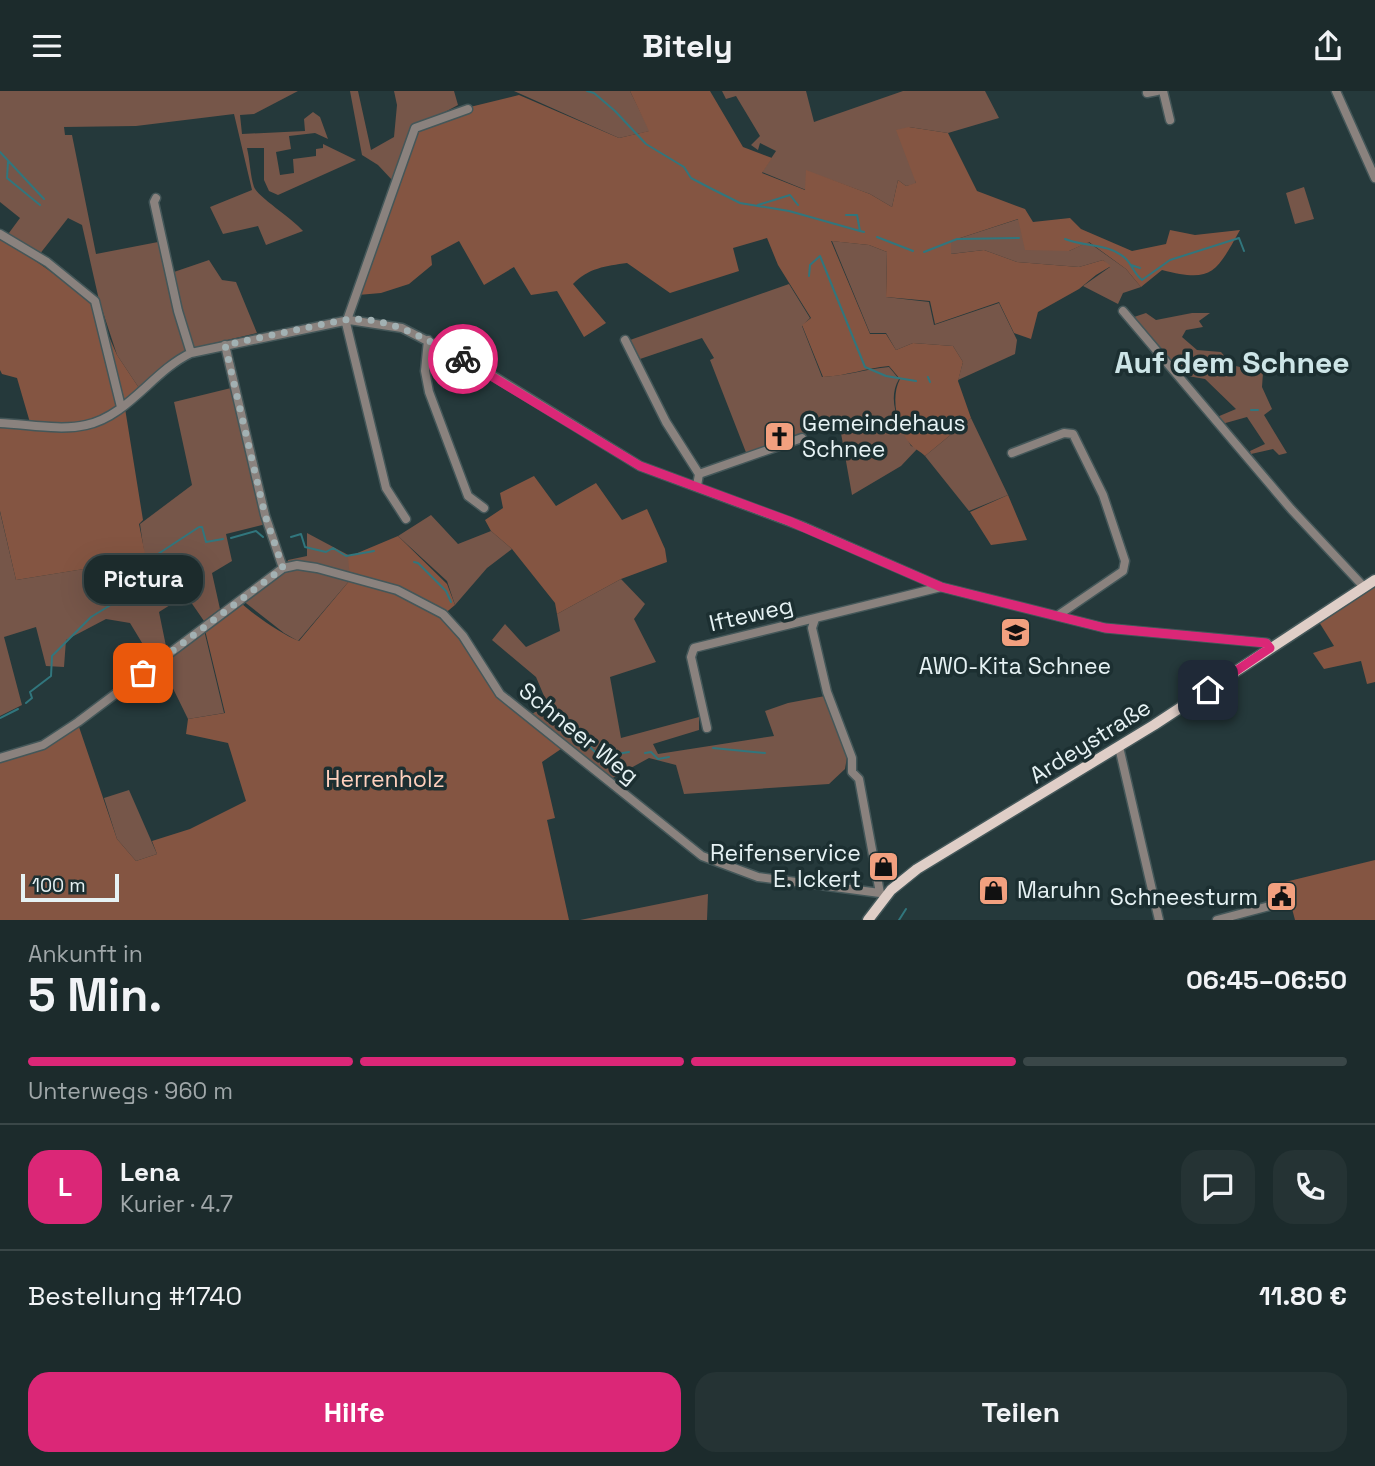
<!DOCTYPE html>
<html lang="de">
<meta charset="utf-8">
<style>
:root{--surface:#1c2b2c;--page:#253334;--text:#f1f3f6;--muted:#a0a7a9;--line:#3a4748;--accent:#db2777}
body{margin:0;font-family:"Space Grotesk",sans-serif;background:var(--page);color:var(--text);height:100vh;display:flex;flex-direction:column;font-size:26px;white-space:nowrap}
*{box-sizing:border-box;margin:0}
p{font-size:23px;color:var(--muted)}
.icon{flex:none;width:38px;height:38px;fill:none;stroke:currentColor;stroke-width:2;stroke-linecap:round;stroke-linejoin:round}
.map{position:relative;height:829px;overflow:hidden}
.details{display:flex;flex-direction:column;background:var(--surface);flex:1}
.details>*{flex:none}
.scale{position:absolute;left:21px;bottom:18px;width:98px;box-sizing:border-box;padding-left:7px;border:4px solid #e6f2f4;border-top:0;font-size:19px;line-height:24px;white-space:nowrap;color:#e6f2f4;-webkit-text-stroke:5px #1c2f31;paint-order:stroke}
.pin{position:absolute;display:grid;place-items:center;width:60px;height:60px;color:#fff;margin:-30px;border-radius:14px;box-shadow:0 4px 10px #0006}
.courier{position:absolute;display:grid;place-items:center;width:70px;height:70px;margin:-35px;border:5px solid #db2777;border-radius:50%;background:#fff;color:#222;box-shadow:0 2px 9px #0007}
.bubble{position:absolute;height:49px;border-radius:21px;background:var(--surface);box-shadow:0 7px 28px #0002,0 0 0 2px var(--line);font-size:23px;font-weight:700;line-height:49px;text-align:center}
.headline em{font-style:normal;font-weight:700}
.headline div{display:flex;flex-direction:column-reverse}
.headline{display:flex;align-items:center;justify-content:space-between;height:119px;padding:0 28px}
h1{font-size:46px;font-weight:700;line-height:52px}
.bar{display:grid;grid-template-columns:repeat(4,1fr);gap:10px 7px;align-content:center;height:84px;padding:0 28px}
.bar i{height:9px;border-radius:5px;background:var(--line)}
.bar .current{background:var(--accent)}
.bar p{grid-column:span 4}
.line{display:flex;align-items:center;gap:18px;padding:0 28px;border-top:2px solid var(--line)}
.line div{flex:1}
.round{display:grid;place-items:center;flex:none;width:74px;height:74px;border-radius:21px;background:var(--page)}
.action{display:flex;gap:14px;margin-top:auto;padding:14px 28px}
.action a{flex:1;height:80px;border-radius:21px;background:var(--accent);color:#fff;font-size:28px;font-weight:700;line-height:80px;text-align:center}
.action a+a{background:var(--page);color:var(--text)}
header{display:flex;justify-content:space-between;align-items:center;height:91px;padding:0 28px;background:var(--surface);font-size:32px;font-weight:700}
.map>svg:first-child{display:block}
.green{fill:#765649}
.forest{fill:#845542}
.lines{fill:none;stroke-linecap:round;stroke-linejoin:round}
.stream{stroke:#31767d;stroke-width:2}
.minor-casing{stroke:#445759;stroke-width:11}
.major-casing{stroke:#445759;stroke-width:13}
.minor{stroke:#8a827e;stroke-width:8}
.major{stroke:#dfcec7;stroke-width:10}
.done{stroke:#a2b1b3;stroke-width:7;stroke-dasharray:0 12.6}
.route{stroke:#db2777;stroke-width:9}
.labels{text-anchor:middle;stroke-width:7;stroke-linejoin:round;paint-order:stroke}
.poi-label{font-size:23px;fill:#e6f2f4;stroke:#1c2f31;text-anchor:start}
.street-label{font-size:23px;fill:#e6f2f4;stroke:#1c2f31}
.park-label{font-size:23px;fill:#ffd0bd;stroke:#1c2f31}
.district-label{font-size:30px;font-weight:bold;fill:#cde5e7;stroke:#1c2f31}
</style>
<header><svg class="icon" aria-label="menu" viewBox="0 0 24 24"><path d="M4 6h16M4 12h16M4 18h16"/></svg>Bitely<svg class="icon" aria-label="share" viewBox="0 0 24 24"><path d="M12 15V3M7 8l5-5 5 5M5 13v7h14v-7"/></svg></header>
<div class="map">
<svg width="1375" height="829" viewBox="0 0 1375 829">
<rect width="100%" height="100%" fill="#25393b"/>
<path class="green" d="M0,0h298l-44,23 -14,1 2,19 63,-3 -1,-12 9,-7 7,5 8,22 -13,-6 -26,3 2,13 -15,3 4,23 14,-2 -1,-14 23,-3v-7l7,-1v-4l33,16 -78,35 -9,-4 -5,-11v-32h-17c3,12 3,27 7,39 4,10 38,31 49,44l-37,14 -8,-19 -35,8 -13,-27 42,-17 -18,-76 -98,12 -72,1 1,8h7l24,119 62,-12 29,108 -25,17 -23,21 -22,-33 -18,-55 -17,-75 -14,-7 -29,37 -33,-18 14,-19 -20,-16z
M350,0h8l13,59 23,-13 3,-32 -3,-14h60l4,14 -26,14 -39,62 -15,-16 -16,-10z
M514,0h116l20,40 -31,7z
M722,0h84l8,31 89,-31h82l14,27 -51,15 -39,-6 7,57 -10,2 -8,-6 -6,27 -22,-13 -64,-23v19l-44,-18 14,-21 -16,-8 -2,7 -7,-5 9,-9 -24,-40 -10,3z
M1304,96l10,32 -19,5 -9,-31z
M1019,128l50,32 19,-9 38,27 15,18 -18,6 -5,11 -35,-18 27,-19 -7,-7 -24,7 -62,-5 -33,-12 -34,4 1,-13z
M832,150l37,4 18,7 -1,45 43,5 5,23 65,-22 18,37 -2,14 -57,26 5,-18 -10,-16 -40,-3 -17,7 -10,-17h-16z
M209,169l13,20 14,2 21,51 -64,15 -7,-10 -15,-65z
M789,193l21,34 -8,8 20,51c23,-1 44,-8 67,-10l10,12c-13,22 1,46 12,67l7,2 -17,18 -49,29 -13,-73 -92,33 -37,-95 4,-2 -12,-20 -62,21 -10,-19z
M1146,222l10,7 36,-7h18l-11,8 4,6 -17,3 -4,7 15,13 24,2 11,13 31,8 -1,14 10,22 -8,6 23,38 -8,2 -6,-6 -22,5 -1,-3 15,-7 -18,-27 -25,7 -5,-7 19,-8 -31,-30 -23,-4 -48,-58z
M231,297l35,136 -40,10 6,27 -20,12 8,36 -16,12 -18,-26 -27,17 8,39 -14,10 -23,-38 -24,-4 -40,21 -2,27 -18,-1 -10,-39 -32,10 18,68 -22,11v-204l16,68 129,-21 -5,-35 52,-39 -18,-83z
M971,327l37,77 -39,16 -44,-55z
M431,424l27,29 33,-13 21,18 -25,19 -32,37 -8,-24 -49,-45z
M307,442l45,24 -2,23 -52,61 -14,-8 -42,-33 44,-32 2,-8 19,-4z
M621,488l24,25 -11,15 22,43 -46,15 11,61 78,-21v13l-46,14 5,10 116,-18 -9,-25 23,-8 37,-7 22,61 -2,12 -16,15 -145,10 -8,-29 -27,-7 -40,22 -78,-65 16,-12 -11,-26 -44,-37 13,-16 21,23 34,-16 -3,-17z
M204,539l20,83 -36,6 -28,-57z
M129,699l28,64 -21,7 -19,-22 -13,-41z
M708,803l-1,26h-127z"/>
<path class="forest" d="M630,0h80l33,56 29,11 -10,15 43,17 1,-20 64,24 22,13 6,-27 8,6 10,-3 -20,-53 13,-3 39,6 29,58 48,18 8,13 37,-4 11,11 51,22 34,-7 4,-14 25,5 45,-5c-24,43 -28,53 -78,40l-21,17 -15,-18 -37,-27 -20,9 -44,-1 -7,-31 -67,22v13l33,-4 33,12 62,5 24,-7 8,6 -15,9 -17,14 -41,23 -7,27 -17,-6 -15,-31 -64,22 -5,-23 -44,-4 1,-45 -18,-7 -38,-4 39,93h16l10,16 17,-7 40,3 10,16 -5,19 13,37 -46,38c-5,-5 -10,-7 -14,-11 -14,-16 -21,-48 -11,-66l-11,-13c-23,2 -43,10 -66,11l-21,-52 9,-7 -33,-53 -11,-27 -34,10 6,23 -69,22 -43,-30c-21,3 -39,5 -54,21l33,39 -22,14 -27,-46 -26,4 -17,-28 -30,18 -25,-44 -28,15 1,9 -23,19 -28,9 -23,2 57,-166 55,-22 49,-12 100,43 30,-7z
M0,145l94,66 23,53 22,33 -15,14 19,118 -4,4 7,35 -130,21 -16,-69v-85h31l-14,-48 -15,-4 -2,-4z
M534,385l22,30 40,-23 26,37 25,-11 18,40 2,13 -46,17 -64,35 -2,-11 -43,-54 -21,-18 -6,-11 18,-12 -3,-15z
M1008,404l19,45 -36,5 -21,-33z
M398,445l49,48 8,21 -12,10 55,82 63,52 -19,13 13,56 -8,2 22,100h-569v-159l78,-37 39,115 19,22 21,-7 -5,-13 38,-12 56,-28 -18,-58 -42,-9 2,-15 37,-6 -20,-83 36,-27c13,12 42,32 58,38l51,-61 -2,-23z
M1375,494v97l-8,2 -6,-23 -37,8 -11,-16 21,-7 -15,-24z
M1375,769v60h-80l-10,-38z"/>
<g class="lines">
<path class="stream" d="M587,0l7,2 21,18 31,33 38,23 7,11 19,10 30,15 49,8 71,20
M0,61l44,47
M8,71l-1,16 33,27
M758,114l32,-10 8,10
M846,124h11l3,16 4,1
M877,146l36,14
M1065,148c20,8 43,4 60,19 7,6 9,16 17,22l28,-20 69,-22 5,13
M924,161l33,-13 62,-1
M1131,174l9,3
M809,185l1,-11 10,-9 45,111 21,9 30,5
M928,286l2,5
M1251,319h7
M291,446l10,-3 4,13 21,5 7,-4 13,8 28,-5
M231,447l25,-7 7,6
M414,471l4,1 28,28 5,11
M157,478l1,-15 41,-27h3l4,15 17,-3
M26,612l6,-5 -2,-6 21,-16 1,-20 39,-39 36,-22 5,-8 -2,-7 19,-8
M0,627l18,-9
M560,633l7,7 6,-1 27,27 29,-5
M713,657l52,5
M645,662l6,-1 7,7 11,-2
M899,829l7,-11"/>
<defs>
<path id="minor" d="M1163,0l7,29
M1336,0l39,87
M1147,2l10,-2
M156,107l-2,4 24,109 13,42
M0,143l47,28 48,39 26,106
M1123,220l168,198 73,78
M428,249l-3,31 4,21 39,104 16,12
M625,249l41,82 33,52 -2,12
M225,254l40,170 18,53
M0,332c27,1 60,8 86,2 42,-9 67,-54 105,-72l158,-33 53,8 80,41 158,97 164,61 137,60 164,41 162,15 3,5
M1012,362l52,-20 9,1 30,61 22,66 -2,10 -66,45
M699,383l103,-36
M406,428l-20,-31 -40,-165 69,-195 53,-19
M815,528l-3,9 15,64 25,66v14l7,7 21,114
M707,637l-16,-71 3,-9 247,-61
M1119,656l40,173
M0,667l43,-13 35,-23 205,-154 14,-3 20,3 80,22 46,24 20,22 37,58 202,162 56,21 122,16 5,4
M1217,829l71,-19"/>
<path id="major" d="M868,829l23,-30 26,-21 237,-144 221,-145"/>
</defs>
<use href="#minor" class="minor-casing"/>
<use href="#major" class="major-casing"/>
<use href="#minor" class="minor"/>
<use href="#major" class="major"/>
</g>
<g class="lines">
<path class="done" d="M143,582l140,-105 -18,-53 -40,-170 118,-25c43,-6 84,20 120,39"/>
<path class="route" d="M463,268l177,107 149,55 152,66 164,41 161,15 4,5 -62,42"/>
</g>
<defs>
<symbol id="church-square" viewBox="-11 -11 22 22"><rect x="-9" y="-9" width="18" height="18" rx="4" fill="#f2a07f" stroke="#1c2f31"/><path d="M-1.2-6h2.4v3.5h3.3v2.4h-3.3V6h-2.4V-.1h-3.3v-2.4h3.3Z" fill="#111"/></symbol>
<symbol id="school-square" viewBox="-11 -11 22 22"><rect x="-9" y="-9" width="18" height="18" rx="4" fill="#f2a07f" stroke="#1c2f31"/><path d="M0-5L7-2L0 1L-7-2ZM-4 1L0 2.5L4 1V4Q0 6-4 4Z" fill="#111"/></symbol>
<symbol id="shop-square" viewBox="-11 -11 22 22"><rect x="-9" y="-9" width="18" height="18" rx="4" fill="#f2a07f" stroke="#1c2f31"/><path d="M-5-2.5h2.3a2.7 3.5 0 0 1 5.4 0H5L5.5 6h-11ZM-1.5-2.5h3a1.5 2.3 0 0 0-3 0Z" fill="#111"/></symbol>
<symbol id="civic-square" viewBox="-11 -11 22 22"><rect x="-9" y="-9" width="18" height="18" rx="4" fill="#f2a07f" stroke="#1c2f31"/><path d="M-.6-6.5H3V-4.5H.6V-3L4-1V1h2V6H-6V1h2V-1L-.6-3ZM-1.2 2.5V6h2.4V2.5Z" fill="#111"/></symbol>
</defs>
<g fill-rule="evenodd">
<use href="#church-square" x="762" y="328" width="35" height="35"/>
<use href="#school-square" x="998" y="524" width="35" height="35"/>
<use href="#shop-square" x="866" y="758" width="35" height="35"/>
<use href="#shop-square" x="976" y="782" width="35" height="35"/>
<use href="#civic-square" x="1264" y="788" width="35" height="35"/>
</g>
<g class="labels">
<g class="poi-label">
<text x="802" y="340">Gemeindehaus<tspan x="802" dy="26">Schnee</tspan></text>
<text x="1015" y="583" text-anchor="middle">AWO-Kita Schnee</text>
<text x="861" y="770" text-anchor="end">Reifenservice<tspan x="861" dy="26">E. Ickert</tspan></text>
<text x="1017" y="807">Maruhn</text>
<text x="1258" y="814" text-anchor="end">Schneesturm</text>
</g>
<g class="street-label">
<text transform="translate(751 523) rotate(-13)" y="8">Ifteweg</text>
<text transform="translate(579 642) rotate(39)" y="8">Schneer Weg</text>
<text transform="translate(1090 650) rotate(-32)" y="8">Ardeystraße</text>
</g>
<g class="park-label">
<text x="385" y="696">Herrenholz</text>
</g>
<g class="district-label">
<text x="1232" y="282">Auf dem Schnee</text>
</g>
</g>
</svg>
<div class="scale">100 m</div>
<div class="pin" style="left:143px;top:582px;background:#ea580c"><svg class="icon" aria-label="bag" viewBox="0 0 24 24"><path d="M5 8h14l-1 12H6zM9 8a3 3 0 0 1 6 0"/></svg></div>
<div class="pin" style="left:1208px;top:599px;background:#1f2937"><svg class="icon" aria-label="home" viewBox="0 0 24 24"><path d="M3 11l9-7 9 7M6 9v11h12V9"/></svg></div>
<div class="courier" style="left:463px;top:268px"><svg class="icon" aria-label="bike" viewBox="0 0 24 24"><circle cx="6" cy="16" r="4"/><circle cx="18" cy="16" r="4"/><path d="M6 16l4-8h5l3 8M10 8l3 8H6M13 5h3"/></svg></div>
<div class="bubble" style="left:84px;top:464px;width:119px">Pictura</div>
</div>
<section class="details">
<div class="headline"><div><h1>5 Min.</h1><p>Ankunft in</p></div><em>06:45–06:50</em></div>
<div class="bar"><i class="current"></i><i class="current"></i><i class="current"></i><i></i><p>Unterwegs · 960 m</p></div>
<div class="line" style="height:126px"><b class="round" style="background:var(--accent);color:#fff">L</b><div><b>Lena</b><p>Kurier · 4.7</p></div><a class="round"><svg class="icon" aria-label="chat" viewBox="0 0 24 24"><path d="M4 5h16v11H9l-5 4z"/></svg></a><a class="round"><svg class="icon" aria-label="phone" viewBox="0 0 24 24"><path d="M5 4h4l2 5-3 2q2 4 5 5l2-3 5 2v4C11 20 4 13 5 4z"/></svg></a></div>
<div class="line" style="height:91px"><div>Bestellung #1740</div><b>11.80 €</b></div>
<div class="action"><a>Hilfe</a><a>Teilen</a></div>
</section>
